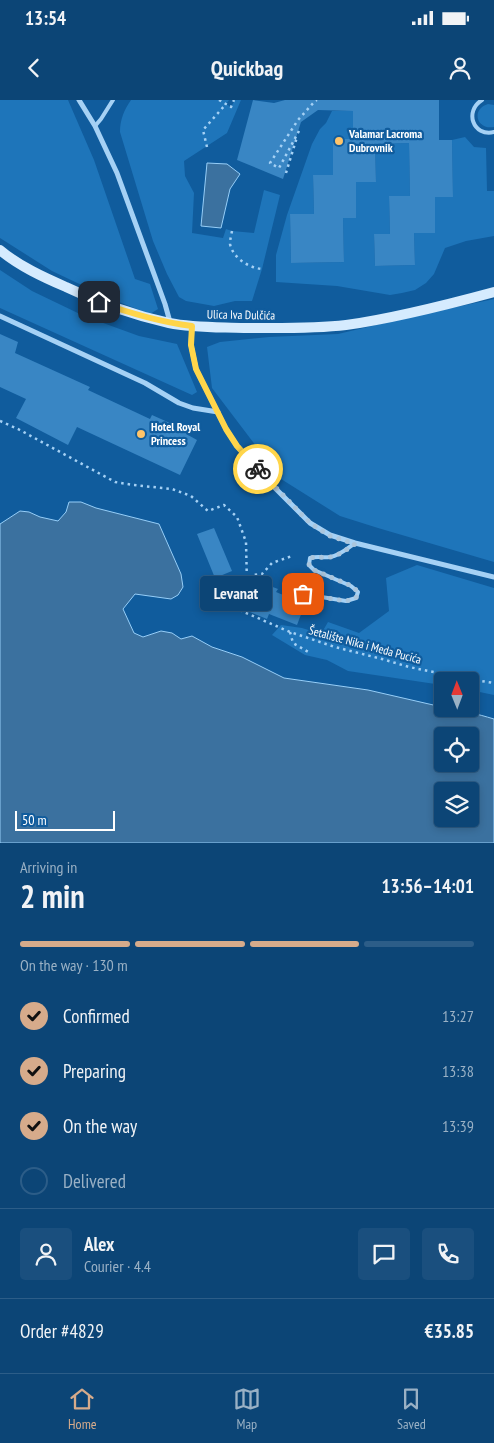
<!DOCTYPE html>
<meta charset="utf-8">
<style>
:root{--surface:#0c4576;--page:#1a4f7e;--text:#f1f3f6;--muted:#9ab1c5;--line:#2c5d88;--accent:#d6ab8b}
body{margin:0;font-family:"PT Sans Narrow",sans-serif;background:var(--page);color:var(--text);height:100vh;display:flex;flex-direction:column;font-size:19px;white-space:nowrap}
*{box-sizing:border-box;margin:0}
p{font-size:16px;color:var(--muted)}
.icon{flex:none;width:28px;height:28px;fill:none;stroke:currentColor;stroke-width:2;stroke-linecap:round;stroke-linejoin:round}
.map{position:relative;height:743px;overflow:hidden}
.panel{display:flex;flex-direction:column;background:var(--surface);flex:1}
.panel>*{flex:none}
.needle{width:32px;rotate:359deg}
.buttons{position:absolute;left:434px;top:572px;display:grid;gap:10px}
.buttons a{display:grid;place-items:center;width:45px;height:45px;border-radius:5px;background:var(--surface);box-shadow:0 2px 8px #0003,0 0 0 1px var(--line);font-size:25px}
.scale{position:absolute;left:15px;bottom:12px;width:100px;box-sizing:border-box;padding-left:5px;border:2px solid #fff;border-top:0;font-size:14px;line-height:18px;white-space:nowrap;color:#fff;-webkit-text-stroke:4px #105c9d;paint-order:stroke}
.pin{position:absolute;display:grid;place-items:center;width:42px;height:42px;color:#fff;margin:-21px;border-radius:10px;box-shadow:0 2px 8px #0006}
.courier{position:absolute;display:grid;place-items:center;width:50px;height:50px;margin:-25px;border:4px solid #ffd54a;border-radius:50%;background:#fff;color:#222;box-shadow:0 1px 6px #0007}
.bubble{position:absolute;height:35px;border-radius:5px;background:var(--surface);box-shadow:0 2px 8px #0003,0 0 0 1px var(--line);font-size:16px;font-weight:700;line-height:35px;text-align:center}
.overview em{font-style:normal;font-weight:700}
.overview div{display:flex;flex-direction:column-reverse}
.overview{display:flex;align-items:center;justify-content:space-between;height:85px;padding:0 20px}
h1{font-size:32px;font-weight:700;line-height:38px}
.bar{display:grid;grid-template-columns:repeat(4,1fr);gap:8px 5px;align-content:center;height:60px;padding:0 20px}
.bar i{height:6px;border-radius:4px;background:var(--line)}
.bar .current{background:var(--accent)}
.bar p{grid-column:span 4}
.line{display:flex;align-items:center;gap:12px;padding:0 20px;border-top:1px solid var(--line)}
.line div{flex:1}
.round{display:grid;place-items:center;flex:none;width:52px;height:52px;border-radius:5px;background:var(--page)}
ol{padding:0 20px;list-style:none}
li{display:flex;align-items:center;gap:15px;height:55px}
li p{margin-inline-start:auto}
li .icon{padding:5px;border-radius:50%;background:var(--accent);color:#111;stroke-width:4}
li:last-child{color:var(--muted)}
li i{width:28px;height:28px;border:2px solid var(--line);border-radius:50%}
.status{display:flex;justify-content:space-between;align-items:center;height:35px;padding:0 25px;background:var(--surface);direction:ltr}
.status svg{height:14px;fill:currentColor}
header{display:flex;justify-content:space-between;align-items:center;height:65px;padding:0 20px;background:var(--surface);font-size:22px;font-weight:700}
.dock{display:flex;justify-content:space-around;align-items:center;height:70px;border-top:1px solid var(--line);background:var(--surface);font-size:14px;color:var(--muted)}
.dock a{display:grid;justify-items:center;gap:2px}
.dock .current{color:var(--accent)}
.map>svg:first-child{display:block}
.green{fill:#1e75ba}
.water{fill:#3b719f;stroke:#96cef8;fill-rule:evenodd}
.building{fill:#3986c4}
.lines{fill:none;stroke-linecap:round;stroke-linejoin:round}
.path{stroke:#a5d1f5;stroke-width:2.5;stroke-dasharray:2.5 4;stroke-linecap:butt}
.lane{stroke:#a5d1f5;stroke-width:4}
.street{stroke:#a5d1f5;stroke-width:5}
.secondary{stroke:#d5ebfe;stroke-width:10}
.done{stroke:#abc6dd;stroke-width:5;stroke-dasharray:0 9}
.route{stroke:#ffd54a;stroke-width:6}
.poi-dot{fill:#ffc469;stroke:#105c9d;stroke-width:2}
.labels{text-anchor:middle;stroke-width:4.5;stroke-linejoin:round;paint-order:stroke}
.poi-label{font-size:12px;font-weight:bold;fill:#fff;stroke:#105c9d;text-anchor:start}
.street-label{font-size:12px;fill:#fff;stroke:#105c9d}
</style>
<div class="status"><b>13:54</b><svg viewBox="0 0 49 12"><path d="M0 12V9h3v3zM5 12V6h3v6zM10 12V3h3v9zM15 12V0h3v12zM26 1h20v11H26zM47 4h2v5h-2z"/></svg></div>
<header><svg class="icon" aria-label="back" viewBox="0 0 24 24"><path d="M15 5l-7 7 7 7"/></svg>Quickbag<svg class="icon" aria-label="person" viewBox="0 0 24 24"><circle cx="12" cy="8" r="4"/><path d="M4 21q1-7 8-7t8 7"/></svg></header>
<div class="map">
<svg width="494" height="743" viewBox="0 0 494 743">
<rect width="100%" height="100%" fill="#105c9d"/>
<path class="green" d="M0,0h68l26,60 41,119 15,5 8,25 -8,5 -39,-15 -59,-28 -52,-33z
M131,0h98l-3,4 5,3 4,-7h6l-14,33 -43,28 1,15 9,17 -2,40 31,5 3,-9 6,2 22,2 10,-43 16,5 -18,74 -10,32h-17l-21,5 -28,-5 -7,-4 -12,-23 -14,-33 -33,-109c0,-12 4,-22 11,-32z
M488,4l6,1v22c-18,3 -23,-18 -6,-23z
M332,11h21v28h-20v36l-20,1 1,38 -24,1 1,48 53,-1 -1,-44 13,-36h20l-1,-38 34,-1 1,53 -21,1 1,37h-16l1,32 40,-1 -1,-32 21,-1v-35h18l-1,-57 13,-3 9,10 12,1 1,43h7v45l-28,5 -21,7 -11,26 -8,9 -11,7 -13,3 -12,2 -53,-9 -61,-4v-27l11,-40 25,-71 8,-15 6,-6z
M0,170l32,21 52,25 55,20 38,8 20,48 -5,3 -192,-87z
M494,199v263l-116,-34 -38,-12 -59,-37 -69,-91 -5,-41 13,-5 49,-5 69,-3 76,-18z
M417,465l77,23v107l-24,-5v-9h-28v4l-94,-14 -21,-11 -22,-5 -33,-20 9,-10 21,3 19,6 7,-12 31,11 30,-22 -3,-33z"/>
<path class="water" d="M207,63l20,1 13,10 -10,15 -9,39 -20,-2z
M69,402h12l15,6 63,16 22,50 2,13 -5,8 -7,4 -36,-5 -12,15 11,24 9,4 18,-6 11,2 9,6 11,-3 20,11 30,10 42,21 84,12 74,17v2c18,0 35,5 52,10v124h-494v-319l20,-13 9,1 11,5 18,4 8,-9zM470,636v28h-28v-28zM470,691v28h-28v-28z"/>
<path class="building" d="M253,0l21,3 11,-3h154v40h13l1,57h-18v36h-21l1,32 -40,1 -1,-32h16l-1,-38h21l-1,-53 -34,1 1,38h-20v36h-13l1,44 -53,1 -1,-49h24l-1,-39h20v-36h20v-28l-35,-1 -17,12 -18,57 -46,-19z
M0,234l18,8 -3,11 75,34 -2,3 62,29 2,-4 38,17 -2,3 9,5 -17,35 -103,-48 -9,18 -52,-27 10,-19 -26,-12z
M214,428l18,43 -17,7 -18,-44z
M257,481l21,8 -2,3 29,12 -8,21 -28,-11 -2,5 -22,-9z"/>
<g class="lines">
<path class="path" d="M219,0l12,7 3,-7
M299,31l-20,37 -9,-5 28,-43 17,-19 2,-1
M207,47l-4,-17 23,-26
M286,73l11,-36
M232,131c-1,5 -2,9 -2,13 3,14 19,24 32,25
M0,321l18,8 97,53 18,3 39,4 19,7 17,15 16,-6 13,12 9,25 1,43 -10,24 53,23 45,15 47,12 27,8 59,12 26,4
M247,484l5,-9 10,-1 10,-11 20,-7
M290,532l3,11 17,10"/>
<path class="lane" d="M482,0c-18,11 -9,37 12,32
M95,26l6,-7 12,-19
M303,494l43,7 10,-3 2,-6 -7,-6 -37,-16 -5,-5 1,-7c7,-2 13,0 20,-1 9,-1 18,-9 25,-14"/>
<path class="street" d="M79,0l16,26 22,47 48,131 5,18
M0,216l145,67 34,20 14,5 25,4
M192,227l-1,18 5,24 30,60 11,17 37,41 36,36 20,12 25,8 139,34"/>
<path class="secondary" d="M0,150c19,16 43,27 66,37 33,16 67,28 103,36 25,5 50,4 75,5 34,0 69,1 102,-3 50,-7 100,-20 148,-33"/>
</g>
<g class="lines">
<path class="done" d="M258,369l52,54 20,13 25,8c-7,4 -16,12 -25,13 -7,1 -13,-1 -20,1l-1,7 5,5 38,16 6,6 -2,6 -10,3 -43,-7"/>
<path class="route" d="M99,202c30,11 61,20 93,24l-1,19 5,24 30,60 11,17 21,23"/>
</g>
<g class="poi-dot">
<circle cx="339" cy="41" r="5"/>
<circle cx="141" cy="334" r="5"/>
</g>
<g class="labels">
<g class="poi-label">
<text x="349" y="38">Valamar Lacroma<tspan x="349" dy="14">Dubrovnik</tspan></text>
<text x="151" y="331">Hotel Royal<tspan x="151" dy="14">Princess</tspan></text>
</g>
<g class="street-label">
<text transform="translate(241 215) rotate(1)" y="4">Ulica Iva Dulčića</text>
<text transform="translate(365 545) rotate(15)" y="4">Šetalište Nika i Meda Pucića</text>
</g>
</g>
</svg>
<div class="buttons">
<a><svg class="needle" viewBox="-14 -14 28 28"><path d="M0-13l5 13h-10z" fill="#e53935"/><path d="M0 13l5-13h-10z" fill="#9ab1c5"/></svg></a>
<a><svg class="icon" aria-label="locate" viewBox="0 0 24 24"><circle cx="12" cy="12" r="6"/><path d="M12 2v4M12 18v4M2 12h4M18 12h4"/></svg></a>
<a><svg class="icon" aria-label="layers" viewBox="0 0 24 24"><path d="M12 4l9 5-9 5-9-5zM3 14l9 5 9-5"/></svg></a>
</div>
<div class="scale">50 m</div>
<div class="pin" style="left:303px;top:494px;background:#ea580c"><svg class="icon" aria-label="bag" viewBox="0 0 24 24"><path d="M5 8h14l-1 12H6zM9 8a3 3 0 0 1 6 0"/></svg></div>
<div class="pin" style="left:99px;top:202px;background:#1f2937"><svg class="icon" aria-label="home" viewBox="0 0 24 24"><path d="M3 11l9-7 9 7M6 9v11h12V9"/></svg></div>
<div class="courier" style="left:258px;top:369px"><svg class="icon" aria-label="bike" viewBox="0 0 24 24"><circle cx="6" cy="16" r="4"/><circle cx="18" cy="16" r="4"/><path d="M6 16l4-8h5l3 8M10 8l3 8H6M13 5h3"/></svg></div>
<div class="bubble" style="left:200px;top:476px;width:72px">Levanat</div>
</div>
<section class="panel">
<div class="overview"><div><h1>2 min</h1><p>Arriving in</p></div><em>13:56–14:01</em></div>
<div class="bar"><i class="current"></i><i class="current"></i><i class="current"></i><i></i><p>On the way · 130 m</p></div>
<ol>
<li><svg class="icon" aria-label="check" viewBox="0 0 24 24"><path d="M5 12l5 5 9-10"/></svg>Confirmed<p>13:27</p></li>
<li><svg class="icon" aria-label="check" viewBox="0 0 24 24"><path d="M5 12l5 5 9-10"/></svg>Preparing<p>13:38</p></li>
<li><svg class="icon" aria-label="check" viewBox="0 0 24 24"><path d="M5 12l5 5 9-10"/></svg>On the way<p>13:39</p></li>
<li><i></i>Delivered</li>
</ol>
<div class="line" style="height:90px"><a class="round"><svg class="icon" aria-label="person" viewBox="0 0 24 24"><circle cx="12" cy="8" r="4"/><path d="M4 21q1-7 8-7t8 7"/></svg></a><div><b>Alex</b><p>Courier · 4.4</p></div><a class="round"><svg class="icon" aria-label="chat" viewBox="0 0 24 24"><path d="M4 5h16v11H9l-5 4z"/></svg></a><a class="round"><svg class="icon" aria-label="phone" viewBox="0 0 24 24"><path d="M5 4h4l2 5-3 2q2 4 5 5l2-3 5 2v4C11 20 4 13 5 4z"/></svg></a></div>
<div class="line" style="height:65px"><div>Order #4829</div><b>€35.85</b></div>
</section>
<nav class="dock">
<a class="current"><svg class="icon" aria-label="home" viewBox="0 0 24 24"><path d="M3 11l9-7 9 7M6 9v11h12V9"/></svg>Home</a>
<a><svg class="icon" aria-label="map" viewBox="0 0 24 24"><path d="M3 6l6-2 6 2 6-2v14l-6 2-6-2-6 2zM9 4v14M15 6v14"/></svg>Map</a>
<a><svg class="icon" aria-label="saved" viewBox="0 0 24 24"><path d="M7 4h10v16l-5-4-5 4z"/></svg>Saved</a>
</nav>
